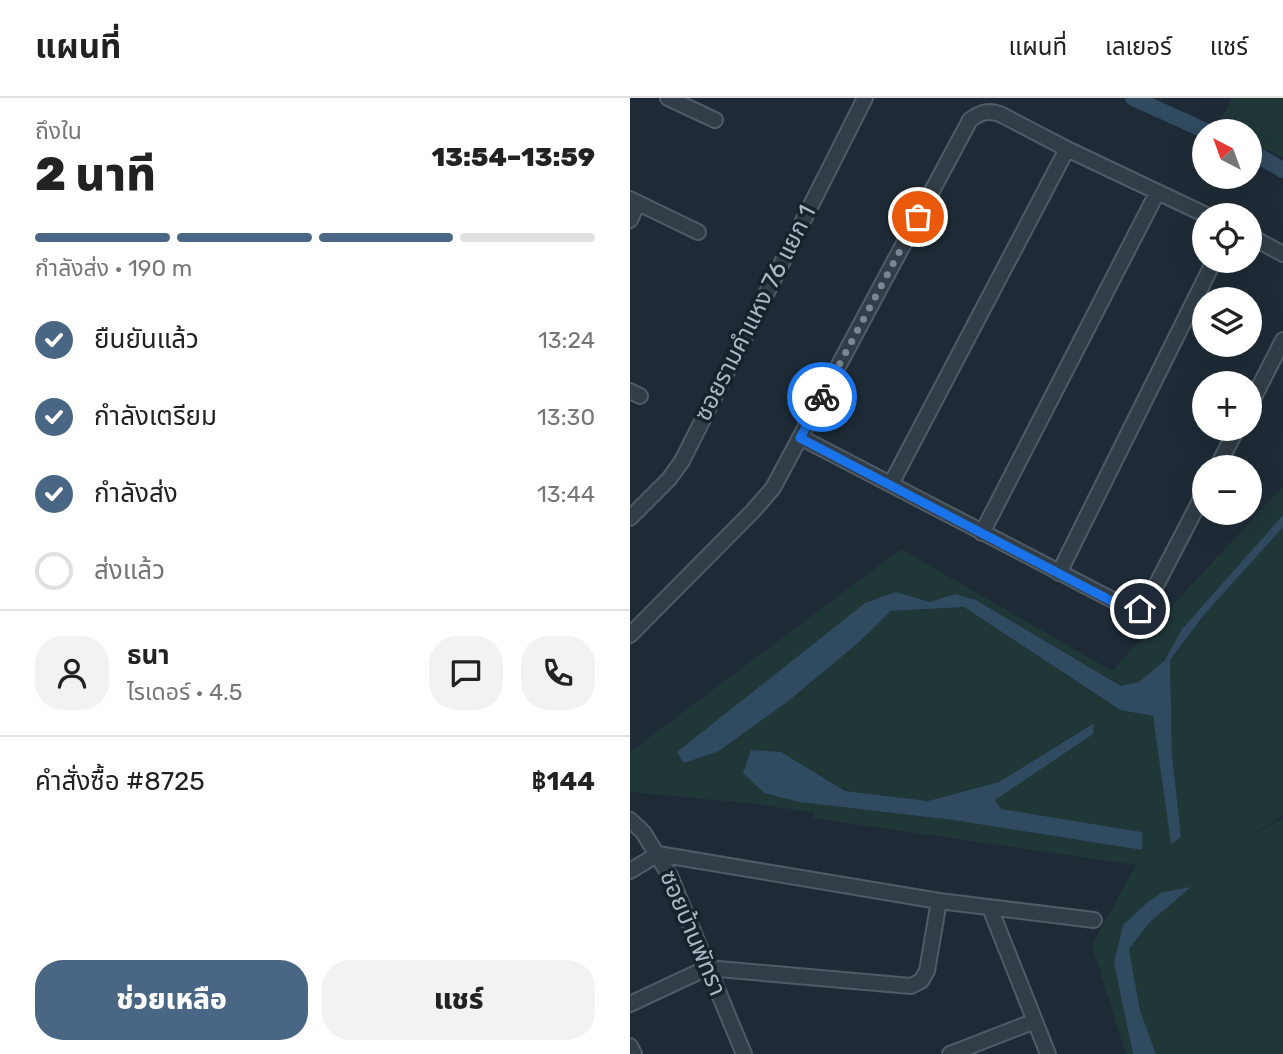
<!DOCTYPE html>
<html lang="th">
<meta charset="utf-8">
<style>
:root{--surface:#fff;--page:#f2f2f2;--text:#222;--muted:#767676;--line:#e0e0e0;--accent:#496784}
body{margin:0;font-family:Rubik,"Noto Sans Thai",sans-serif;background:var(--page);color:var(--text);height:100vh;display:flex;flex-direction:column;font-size:26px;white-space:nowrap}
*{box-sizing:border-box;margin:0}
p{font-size:23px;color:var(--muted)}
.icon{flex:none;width:38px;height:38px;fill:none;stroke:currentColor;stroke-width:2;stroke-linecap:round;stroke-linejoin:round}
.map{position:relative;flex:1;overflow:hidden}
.panel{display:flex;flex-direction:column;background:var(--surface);width:630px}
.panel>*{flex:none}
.needle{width:46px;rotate:319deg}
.fabs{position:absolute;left:562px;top:21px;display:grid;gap:14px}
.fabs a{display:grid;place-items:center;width:70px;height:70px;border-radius:50%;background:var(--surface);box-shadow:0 7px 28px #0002;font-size:35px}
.pin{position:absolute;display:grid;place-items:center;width:60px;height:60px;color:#fff;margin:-30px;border:4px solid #fff;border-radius:50%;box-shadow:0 2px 7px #0007}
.courier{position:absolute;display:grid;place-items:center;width:70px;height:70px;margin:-35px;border:5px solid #1a73e8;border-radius:50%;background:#fff;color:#222;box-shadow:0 2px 9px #0007}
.summary em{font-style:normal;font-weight:800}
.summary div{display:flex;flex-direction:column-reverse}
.summary{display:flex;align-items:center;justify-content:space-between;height:119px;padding:0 35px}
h1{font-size:46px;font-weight:800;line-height:52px}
.bar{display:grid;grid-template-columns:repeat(4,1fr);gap:10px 7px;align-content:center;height:84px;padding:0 35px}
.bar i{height:9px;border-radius:5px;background:var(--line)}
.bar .selected{background:var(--accent)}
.bar p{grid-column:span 4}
.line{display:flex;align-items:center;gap:18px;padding:0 35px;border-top:2px solid var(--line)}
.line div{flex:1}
.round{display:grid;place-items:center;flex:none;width:74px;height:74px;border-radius:28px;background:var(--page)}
ol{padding:0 35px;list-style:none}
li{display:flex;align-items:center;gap:21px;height:77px}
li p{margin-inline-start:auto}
li .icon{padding:7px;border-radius:50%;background:var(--accent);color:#fff;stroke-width:4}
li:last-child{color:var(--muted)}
li i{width:38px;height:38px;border:4px solid var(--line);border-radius:50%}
.primary-button{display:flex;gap:14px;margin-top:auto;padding:14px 35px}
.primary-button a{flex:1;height:80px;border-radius:28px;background:var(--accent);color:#fff;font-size:28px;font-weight:800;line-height:80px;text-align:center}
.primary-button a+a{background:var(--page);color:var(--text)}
header{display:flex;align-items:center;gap:42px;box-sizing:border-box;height:98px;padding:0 35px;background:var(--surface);border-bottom:2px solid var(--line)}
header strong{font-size:33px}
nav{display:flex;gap:38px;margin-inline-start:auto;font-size:24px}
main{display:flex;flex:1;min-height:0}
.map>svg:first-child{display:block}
.green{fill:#203737;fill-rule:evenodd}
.water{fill:#304a5f}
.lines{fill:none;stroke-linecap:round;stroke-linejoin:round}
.canal{stroke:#304a5f;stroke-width:16}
.street-casing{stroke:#4f5b65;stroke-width:18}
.street{stroke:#313d47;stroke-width:14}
.done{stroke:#7a8792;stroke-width:7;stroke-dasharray:0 12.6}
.route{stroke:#1a73e8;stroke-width:9}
.labels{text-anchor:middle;stroke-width:7;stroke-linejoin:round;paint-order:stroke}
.street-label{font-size:24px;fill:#abb8c4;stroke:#17222b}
</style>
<header>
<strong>แผนที่</strong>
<nav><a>แผนที่</a><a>เลเยอร์</a><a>แชร์</a></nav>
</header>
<main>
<section class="panel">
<div class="summary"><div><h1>2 นาที</h1><p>ถึงใน</p></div><em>13:54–13:59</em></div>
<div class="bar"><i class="selected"></i><i class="selected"></i><i class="selected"></i><i></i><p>กำลังส่ง · 190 m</p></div>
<ol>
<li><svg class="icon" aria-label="check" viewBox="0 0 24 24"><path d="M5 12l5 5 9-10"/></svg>ยืนยันแล้ว<p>13:24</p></li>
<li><svg class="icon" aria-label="check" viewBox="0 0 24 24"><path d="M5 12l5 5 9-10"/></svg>กำลังเตรียม<p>13:30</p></li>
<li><svg class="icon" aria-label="check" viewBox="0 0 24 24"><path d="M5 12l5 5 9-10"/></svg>กำลังส่ง<p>13:44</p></li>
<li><i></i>ส่งแล้ว</li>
</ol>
<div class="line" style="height:126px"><a class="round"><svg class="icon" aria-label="person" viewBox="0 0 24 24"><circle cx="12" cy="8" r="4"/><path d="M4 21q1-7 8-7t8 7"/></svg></a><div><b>ธนา</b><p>ไรเดอร์ · 4.5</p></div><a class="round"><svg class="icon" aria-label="chat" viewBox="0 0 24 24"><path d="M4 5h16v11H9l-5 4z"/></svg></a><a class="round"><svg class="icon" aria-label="phone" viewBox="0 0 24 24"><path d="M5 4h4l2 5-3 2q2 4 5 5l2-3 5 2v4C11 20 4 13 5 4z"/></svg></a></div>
<div class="line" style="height:91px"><div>คำสั่งซื้อ #8725</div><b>฿144</b></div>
<div class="primary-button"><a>ช่วยเหลือ</a><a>แชร์</a></div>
</section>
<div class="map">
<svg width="653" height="956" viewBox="0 0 653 956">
<rect width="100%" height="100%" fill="#1e2b36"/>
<path class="green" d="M602,0h51v60l-33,-16v-11h-25l-8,-3z
M653,388v29l-101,114 -17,31 -26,22 -18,4 -145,-86 -21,-6 -24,8 -35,-10 -177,159c61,-45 118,-87 172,-140l73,-4 155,103 34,6 18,127 10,-6 -9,-83 -2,-94 33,-44 80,-89v288l-34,22 34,-19v236h-127l-16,-44 -11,-61 20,-26 40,-35 -26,4 -49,71 19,91h-7l-34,-109 44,-80 -323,-47 2,-5 -58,-9 -127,-12v-40l271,-203 211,122zM463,625l-98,77 6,9 141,23 -1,18 -188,-30 -154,-18 -35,-9 17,-41 64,39 83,10 71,-19z"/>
<path class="water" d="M653,417v12l-80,89 -33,44 2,94 9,83 -10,7 -18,-128 -33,-6 -156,-103 -73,4 -32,31 -72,60 -68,49 -35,12 -7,-11 188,-149 31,-11 34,10 25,-8 21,6 145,86 18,-4 26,-22 17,-31z
M464,625l-1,11 -98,66 6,9 141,23v18l-189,-30 -154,-18 -35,-9 -21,-20 8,-23 30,2 64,39 83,10 71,-19z
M561,789l-42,36 -20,26 11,61 16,44h-23l-19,-91 9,-38 26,-24 14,-9z"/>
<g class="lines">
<path class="canal" d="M503,0l73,33
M620,53l33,19"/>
<defs>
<path id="street" d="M38,0l47,22
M0,101l68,33
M0,122l8,-17
M620,138l33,18
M0,293l10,5
M620,307l33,-65
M170,339l328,171 12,1 8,-8 56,-108
M587,369l20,-38
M261,386l176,-335
M0,420l39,-39 13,-18 183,-363
M352,435l175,-340
M429,475l155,-312
M0,537l123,-124 20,-23 197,-368c11,-8 18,-10 30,-6l67,35 139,66
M0,722l13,12 27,44 74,178
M0,773l28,-17 281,47 155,19
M360,810l58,146
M0,906l77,-36 204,18 10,-5 6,-10 12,-70
M0,948l4,8
M320,956l85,-33"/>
</defs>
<use href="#street" class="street-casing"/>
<use href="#street" class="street"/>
</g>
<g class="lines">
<path class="done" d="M192,299l96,-180"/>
<path class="route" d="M192,299l-22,41 319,167 21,4"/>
</g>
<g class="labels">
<g class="street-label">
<text transform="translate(125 215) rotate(-63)" y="8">ซอยรามคำแหง 76 แยก 1</text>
<text transform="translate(63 835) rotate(67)" y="8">ซอยบ้านพัทรา</text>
</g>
</g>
</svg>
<div class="fabs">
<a><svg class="needle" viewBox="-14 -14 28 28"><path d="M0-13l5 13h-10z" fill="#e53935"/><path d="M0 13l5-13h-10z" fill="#767676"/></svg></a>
<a><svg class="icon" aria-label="locate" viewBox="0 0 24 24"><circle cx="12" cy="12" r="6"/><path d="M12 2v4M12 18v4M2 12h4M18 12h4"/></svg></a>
<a><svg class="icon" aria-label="layers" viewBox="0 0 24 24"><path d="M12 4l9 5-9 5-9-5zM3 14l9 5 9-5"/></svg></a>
<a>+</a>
<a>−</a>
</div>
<div class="pin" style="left:288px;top:119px;background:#ea580c"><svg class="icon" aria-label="bag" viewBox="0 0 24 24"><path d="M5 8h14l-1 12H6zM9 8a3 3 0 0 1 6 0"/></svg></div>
<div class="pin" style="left:510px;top:511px;background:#1f2937"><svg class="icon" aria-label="home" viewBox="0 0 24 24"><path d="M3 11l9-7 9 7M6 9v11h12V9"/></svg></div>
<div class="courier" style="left:192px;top:299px"><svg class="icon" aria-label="bike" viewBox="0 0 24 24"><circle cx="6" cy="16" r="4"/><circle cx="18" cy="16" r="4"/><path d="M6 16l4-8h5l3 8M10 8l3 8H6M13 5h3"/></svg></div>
</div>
</main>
